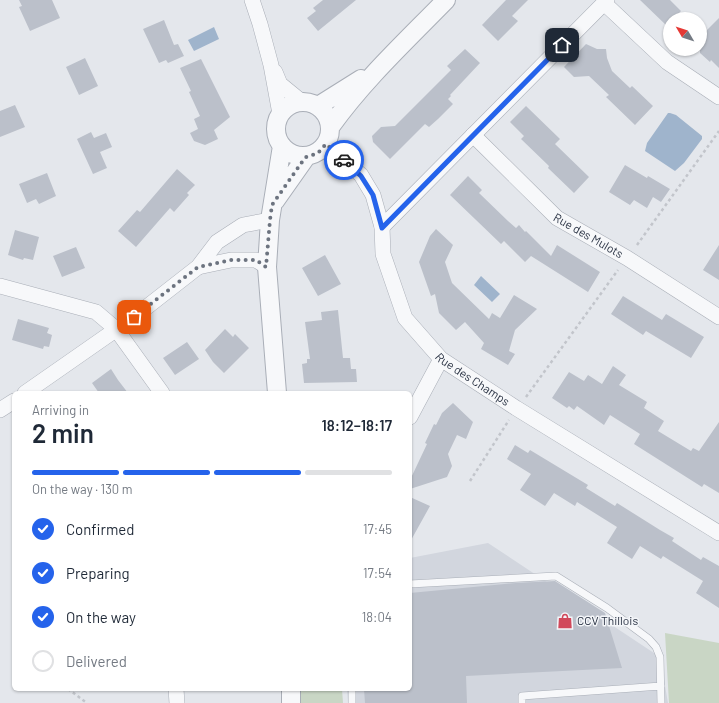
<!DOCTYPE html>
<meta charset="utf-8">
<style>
:root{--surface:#fff;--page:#f2f2f3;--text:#1f2937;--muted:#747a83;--line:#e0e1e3;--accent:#2563eb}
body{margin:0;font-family:Barlow,sans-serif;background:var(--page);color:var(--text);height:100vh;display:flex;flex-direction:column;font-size:15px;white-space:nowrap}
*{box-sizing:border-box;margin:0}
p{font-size:13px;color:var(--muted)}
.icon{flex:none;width:22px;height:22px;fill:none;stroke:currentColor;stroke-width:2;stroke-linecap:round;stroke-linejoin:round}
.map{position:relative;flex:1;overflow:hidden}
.side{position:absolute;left:12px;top:391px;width:400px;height:300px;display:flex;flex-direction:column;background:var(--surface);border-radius:6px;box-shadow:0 1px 3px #0004}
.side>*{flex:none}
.needle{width:26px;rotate:309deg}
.fabs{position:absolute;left:663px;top:12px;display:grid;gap:8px}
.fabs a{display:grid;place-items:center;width:44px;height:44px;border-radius:50%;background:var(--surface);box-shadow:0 1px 3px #0004;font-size:20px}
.pin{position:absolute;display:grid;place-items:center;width:34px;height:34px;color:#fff;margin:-17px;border-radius:8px;box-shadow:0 2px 6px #0006}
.courier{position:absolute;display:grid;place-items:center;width:40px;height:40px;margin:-20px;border:3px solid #2563eb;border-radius:50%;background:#fff;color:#222;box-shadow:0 1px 5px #0007}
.head em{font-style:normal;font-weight:600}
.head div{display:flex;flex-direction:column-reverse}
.head{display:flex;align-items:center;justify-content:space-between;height:68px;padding:0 20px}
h1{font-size:26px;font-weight:600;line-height:30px}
.bar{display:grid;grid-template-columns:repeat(4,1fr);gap:6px 4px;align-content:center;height:48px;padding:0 20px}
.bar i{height:5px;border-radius:3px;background:var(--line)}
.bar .selected{background:var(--accent)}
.bar p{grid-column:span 4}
ol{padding:0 20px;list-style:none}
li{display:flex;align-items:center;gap:12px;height:44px}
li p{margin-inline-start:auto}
li .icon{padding:4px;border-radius:50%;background:var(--accent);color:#fff;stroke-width:4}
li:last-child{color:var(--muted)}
li i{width:22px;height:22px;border:2px solid var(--line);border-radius:50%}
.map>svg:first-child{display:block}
.built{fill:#d2d6de}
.green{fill:#c9d6c5}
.water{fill:#9fb4cc}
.building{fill:#bbc0ca}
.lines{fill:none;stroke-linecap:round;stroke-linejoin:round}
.service-casing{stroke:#a9aeb7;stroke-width:8}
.minor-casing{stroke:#a9aeb7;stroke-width:16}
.tertiary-casing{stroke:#a9aeb7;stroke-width:20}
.path{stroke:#c2c5cb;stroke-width:2.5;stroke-dasharray:3 3;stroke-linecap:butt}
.service{stroke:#f7f8fa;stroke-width:7}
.minor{stroke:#f7f8fa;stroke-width:15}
.tertiary{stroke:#f7f8fa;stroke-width:18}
.done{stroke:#6c737f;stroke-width:4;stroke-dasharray:0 7.2}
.route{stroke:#2563eb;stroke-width:5}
.labels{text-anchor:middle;stroke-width:3;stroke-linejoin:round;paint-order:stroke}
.street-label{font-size:12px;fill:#2b3445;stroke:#f4f6f9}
.poi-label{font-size:12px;fill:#2b3445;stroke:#f4f6f9;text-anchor:start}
</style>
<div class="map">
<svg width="719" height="703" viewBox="0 0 719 703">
<rect width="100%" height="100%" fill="#e4e7ec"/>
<path class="built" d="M488,543l172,114 8,46h-320l-1,-14h63v-131z"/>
<path class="green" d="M665,633l54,10v60h-50z
M300,689h42l1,14h-43z"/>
<path class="water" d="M214,27l5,12 -25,12 -6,-11z
M668,113h2l6,2 26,21v3l-18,24 -9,8 -30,-20 2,-8z
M481,276l19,18 -8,8 -18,-17z"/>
<path class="building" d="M19,0h33l8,18 -30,13 -11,-24 3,-1z
M323,0h33l-38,31 -11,-13 9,-7 -3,-3z
M506,0h22l-16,16 6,5 -20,20 -16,-16z
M640,0h30l11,11 -8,8h-3v3l-3,4z
M719,18v50l-8,-8 -1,2 -10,-9v-16z
M164,20l10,25 4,-1 6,12 -16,7 -2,-3 -7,3 -16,-34z
M586,44l11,5h9l1,9 5,13 18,17 2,-2 21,20 -18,19 -29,-28 3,-2 -20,-19 -15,1 -10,-10z
M465,49l15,14 -30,32 1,1 -3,3 5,5 -15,15 -9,8 -4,-3 -35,35 -17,-17 -1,-6 9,-9 14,-1 56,-56 -4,-4z
M85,58l13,28 -19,9 -13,-28z
M201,59l29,58 -16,13 4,9 -13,6 -11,-4 -4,-8 8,-4 -4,-10 6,-3 -11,-24 2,-1 -11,-23z
M15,105l10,22 -25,10v-26z
M526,106l34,33 -5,5 34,33 -15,16 -26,-25 1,-2 -28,-27 3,-3 -14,-14z
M91,132l3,6 12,-5 6,14 -12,5 7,16 -14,6 -16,-35z
M625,165l22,13 1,-2 22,13 -9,13 -8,-5 -6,11 -13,-8 -4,5 -21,-13z
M177,169l18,16 -8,8 2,2 -15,17 -4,-4 -34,39 -18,-16 19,-21 3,2z
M47,173l9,23 -17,8 -3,-5 -9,4 -8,-19z
M468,176l14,14 -3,3 29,28 8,7 3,-3 6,7 1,-1 25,25 6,-11 43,27 -12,20 -57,-36 -6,6 -21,-21 -3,3 -51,-49z
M436,229l17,16 -8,17 7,21 37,36 3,-6 8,5 14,-23 23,14 -22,21 -6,21 6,3 -7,11 -27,-16 3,-6 -19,-21 -9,8 -17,-17 -4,-19 -4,2 -12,-34 11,-26z
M15,230l24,7 -6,23 -9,-2 -1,2 -15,-5z
M719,245v35l-16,-10z
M76,247l9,21 -23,9 -9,-21z
M325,255l16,29 -23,12 -16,-28z
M623,296l39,24 4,-6 38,23 -13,21 -45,-27 -3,4 -32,-21z
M338,310l5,48h7l1,11h5l1,13 -53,1 -2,-19 5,-1v-4h3l-5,-37 17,-2 -1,-8z
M18,319l31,9 -2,5 5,2 -3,12 -5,-1 -1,3 -31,-9z
M225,329l8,8 2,-3 14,14 -25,25 -11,-11 -8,-12z
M187,342l12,17 -24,16 -12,-17z
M613,366l13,9 -7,10 28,17 -3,6 20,13 -6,10 33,20 2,-3 6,3 20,-29v71l-15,-9 -2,3 -68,-43 6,-10 -30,-19 -6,10 -27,-19 -3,4 -5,-4 -2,2 -15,-10 17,-26 15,9 4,-6 14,9z
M111,369l7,11 10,13h-29l-7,-10z
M453,403l20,19 -7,17 -9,-4 -9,19 4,12 -5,11 -37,12v-9l17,-36 -2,-1 9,-19 2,1 6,-12z
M515,445l13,8 2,-3 58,35 -2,3 29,18 2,-3 43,27 14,8 -2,3 29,19 2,-3 16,9v42l-23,-15 7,-12 -40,-25 -2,3 -21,-13 -8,13 -25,-16 10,-16 -40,-25 -2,4 -21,-13 -9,13 -25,-16 11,-16 -24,-15z
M410,497l20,9 -20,36z
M555,581l50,32 17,55 -156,8 1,27h-102l-1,-14h46v-96l106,-10z"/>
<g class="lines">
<defs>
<path id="service" d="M410,584l146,-8 51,32 42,31 7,8 4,10 1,46
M352,689v14
M522,703v-7l139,-10"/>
<g id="minor">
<path d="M252,0l8,24 11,41 9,49"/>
<path d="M604,3l63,59 52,35"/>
<path d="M275,72l5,12 22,18"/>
<path id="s1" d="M473,135l84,83 70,40 92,59"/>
<path id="s2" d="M326,144l35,31 12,20 9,32 1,27 22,64 36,41 75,49 203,125"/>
<path d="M382,227l225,-227"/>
<path d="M198,267l33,-7h25l11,7"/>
<path d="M0,286l96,26 20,17 46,64"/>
<path d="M25,393l109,-76 64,-50 19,-25 26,-17 27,-5"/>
<path d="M0,410l14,-9"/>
<path d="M410,417l31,-58"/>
<path d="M176,689l1,14"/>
</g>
<path id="tertiary" d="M276 129a27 27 0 1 1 54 0a27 27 0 1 1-54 0Z
M318,106l43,-27
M331,126c33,-46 75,-85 115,-126
M275,201l31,-44
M277,393l-10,-126 3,-47 12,-74
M291,689v14"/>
</defs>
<use href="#service" class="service-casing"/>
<use href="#minor" class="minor-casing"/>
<use href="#tertiary" class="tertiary-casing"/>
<path class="path" d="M637,245l82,-114
M526,397l92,-127
M470,481l39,-61
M68,689l19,14"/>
<use href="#service" class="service"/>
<use href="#minor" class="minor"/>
<use href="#tertiary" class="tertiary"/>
</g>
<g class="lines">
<path class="done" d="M134,317l64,-50 33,-7h25l10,7 4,-47 2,-15 30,-43 4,-5 12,-4 8,-9 18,16"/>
<path class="route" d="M344,160l17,16 12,19 9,33 180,-183"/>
</g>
<defs>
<symbol id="shop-bare" viewBox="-9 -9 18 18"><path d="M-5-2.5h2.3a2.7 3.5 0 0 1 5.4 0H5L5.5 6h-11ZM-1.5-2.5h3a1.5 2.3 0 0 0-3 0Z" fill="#d1495b" stroke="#f4f6f9" stroke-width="2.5" paint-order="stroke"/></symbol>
</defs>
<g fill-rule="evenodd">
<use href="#shop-bare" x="554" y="610" width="22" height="22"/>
</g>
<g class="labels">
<g class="street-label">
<text dy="4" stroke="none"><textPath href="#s1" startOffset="154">Rue des Mulots</textPath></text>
<text dy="4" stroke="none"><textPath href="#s2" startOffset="290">Rue des Champs</textPath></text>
</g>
<g class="poi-label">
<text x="577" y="625">CCV Thillois</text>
</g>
</g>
</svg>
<div class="fabs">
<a><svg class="needle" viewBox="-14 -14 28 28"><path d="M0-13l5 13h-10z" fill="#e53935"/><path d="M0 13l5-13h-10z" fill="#747a83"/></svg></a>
</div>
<div class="pin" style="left:134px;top:317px;background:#ea580c"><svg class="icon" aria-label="bag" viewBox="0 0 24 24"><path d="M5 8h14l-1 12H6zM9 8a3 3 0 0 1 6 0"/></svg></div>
<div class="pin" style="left:562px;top:45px;background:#1f2937"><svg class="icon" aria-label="home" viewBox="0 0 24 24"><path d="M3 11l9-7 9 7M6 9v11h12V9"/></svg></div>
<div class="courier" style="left:344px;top:160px"><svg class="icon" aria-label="car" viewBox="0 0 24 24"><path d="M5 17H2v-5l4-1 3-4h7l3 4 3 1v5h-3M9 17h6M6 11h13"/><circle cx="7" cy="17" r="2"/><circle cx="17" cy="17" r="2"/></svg></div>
<section class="side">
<div class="head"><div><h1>2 min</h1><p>Arriving in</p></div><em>18:12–18:17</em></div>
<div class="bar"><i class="selected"></i><i class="selected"></i><i class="selected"></i><i></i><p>On the way · 130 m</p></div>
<ol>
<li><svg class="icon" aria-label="check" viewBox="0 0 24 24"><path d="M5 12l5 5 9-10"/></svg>Confirmed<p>17:45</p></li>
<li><svg class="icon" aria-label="check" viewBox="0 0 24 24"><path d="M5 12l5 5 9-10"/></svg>Preparing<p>17:54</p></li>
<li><svg class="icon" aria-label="check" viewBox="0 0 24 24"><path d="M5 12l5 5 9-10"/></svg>On the way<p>18:04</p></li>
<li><i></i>Delivered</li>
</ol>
</section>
</div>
